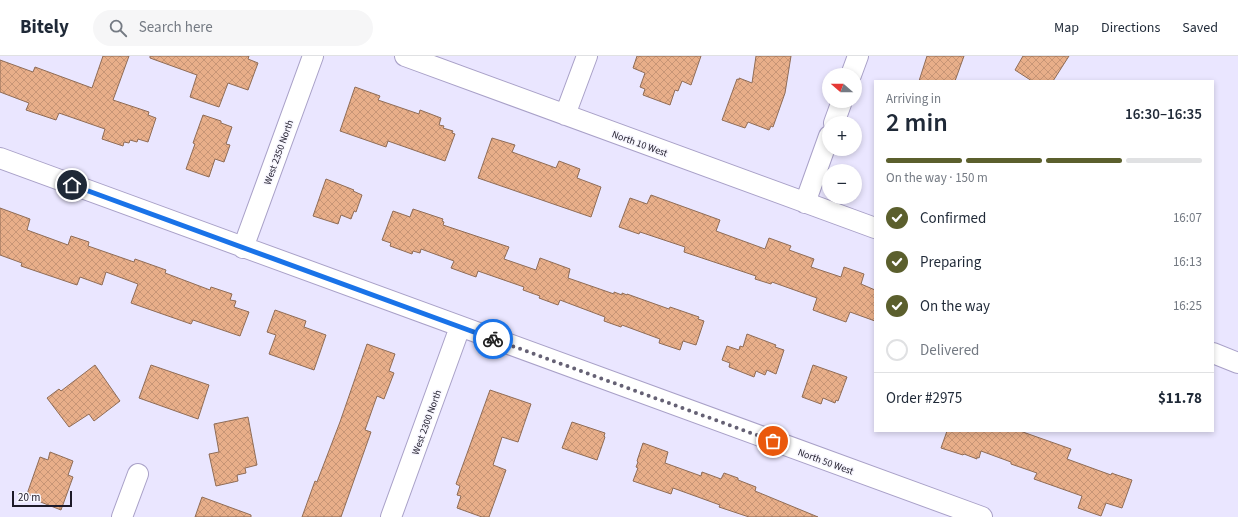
<!DOCTYPE html>
<meta charset="utf-8">
<style>
:root{--surface:#fff;--page:#f6f6f7;--text:#1f2937;--muted:#747a83;--line:#e0e1e3;--accent:#5b5f2d}
body{margin:0;font-family:"Source Sans 3",sans-serif;background:var(--page);color:var(--text);height:100vh;display:flex;flex-direction:column;font-size:15px;white-space:nowrap}
*{box-sizing:border-box;margin:0}
p{font-size:13px;color:var(--muted)}
.icon{flex:none;width:22px;height:22px;fill:none;stroke:currentColor;stroke-width:2;stroke-linecap:round;stroke-linejoin:round}
.map{position:relative;flex:1;overflow:hidden}
.sheet{position:absolute;left:874px;top:24px;width:340px;height:352px;display:flex;flex-direction:column;background:var(--surface);border-radius:0px;box-shadow:0 2px 6px #0003}
.sheet>*{flex:none}
.needle{width:26px;rotate:290deg}
.fabs{position:absolute;left:822px;top:12px;display:grid;gap:8px}
.fabs a{display:grid;place-items:center;width:40px;height:40px;border-radius:50%;background:var(--surface);box-shadow:0 2px 6px #0003;font-size:20px}
.scale{position:absolute;left:12px;bottom:10px;width:60px;box-sizing:border-box;padding-left:4px;border:2px solid #1d1a29;border-top:0;font-size:11px;line-height:14px;white-space:nowrap;color:#1d1a29;-webkit-text-stroke:3px #f7f6fe;paint-order:stroke}
.pin{position:absolute;display:grid;place-items:center;width:34px;height:34px;color:#fff;margin:-17px;border:2px solid #fff;border-radius:50%;box-shadow:0 1px 4px #0007}
.courier{position:absolute;display:grid;place-items:center;width:40px;height:40px;margin:-20px;border:3px solid #1a73e8;border-radius:50%;background:#fff;color:#222;box-shadow:0 1px 5px #0007}
.summary em{font-style:normal;font-weight:600}
.summary div{display:flex;flex-direction:column-reverse}
.summary{display:flex;align-items:center;justify-content:space-between;height:68px;padding:0 12px}
h1{font-size:26px;font-weight:600;line-height:30px}
.bar{display:grid;grid-template-columns:repeat(4,1fr);gap:6px 4px;align-content:center;height:48px;padding:0 12px}
.bar i{height:5px;border-radius:3px;background:var(--line)}
.bar .current{background:var(--accent)}
.bar p{grid-column:span 4}
.line{display:flex;align-items:center;gap:10px;padding:0 12px;border-top:1px solid var(--line)}
.line div{flex:1}
ol{padding:0 12px;list-style:none}
li{display:flex;align-items:center;gap:12px;height:44px}
li p{margin-inline-start:auto}
li .icon{padding:4px;border-radius:50%;background:var(--accent);color:#fff;stroke-width:4}
li:last-child{color:var(--muted)}
li i{width:22px;height:22px;border:2px solid var(--line);border-radius:50%}
header{display:flex;align-items:center;gap:24px;box-sizing:border-box;height:56px;padding:0 20px;background:var(--surface);border-bottom:1px solid var(--line)}
header strong{font-size:19px}
nav{display:flex;gap:22px;margin-inline-start:auto;font-size:14px}
.search{width:280px;height:36px;background:var(--page);display:flex;align-items:center;gap:10px;box-sizing:border-box;padding:0 14px;border-radius:22px;color:var(--muted);font-size:15px}
.map>svg:first-child{display:block}
.building{fill:url(#building-cross-hatch);stroke:#8f6c56}
.lines{fill:none;stroke-linecap:round;stroke-linejoin:round}
.minor-casing{stroke:#a9a1c8;stroke-width:22}
.minor{stroke:#fff;stroke-width:20}
.done{stroke:#656174;stroke-width:4;stroke-dasharray:0 7.2}
.route{stroke:#1a73e8;stroke-width:5}
.labels{text-anchor:middle;stroke-width:3;stroke-linejoin:round;paint-order:stroke}
.street-label{font-size:10px;fill:#1d1a29;stroke:#f7f6fe}
</style>
<header>
<strong>Bitely</strong>
<div class="search"><svg class="icon" aria-label="search" viewBox="0 0 24 24"><circle cx="10" cy="10" r="6"/><path d="M15 15l6 6"/></svg>Search here</div>
<nav><a>Map</a><a>Directions</a><a>Saved</a></nav>
</header>
<div class="map">
<svg width="1238" height="461" viewBox="0 0 1238 461">
<defs>
<pattern id="building-cross-hatch" width="8" height="8" patternUnits="userSpaceOnUse"><rect width="8" height="8" fill="#e8ae89"/><path d="M0 0l8 8M0 8l8-8" fill="none" stroke="#c79576"/></pattern>
</defs>
<rect width="100%" height="100%" fill="#eae6ff"/>
<path class="building" d="M103,0h26l-16,44 36,12 -1,3 8,3 -8,24 -10,-3 -1,3 -7,-2 -1,3 -5,-1 -1,4 -21,-7 3,-10 -46,-16 -3,7 -30,-10 3,-7 -29,-11v-32l33,12 2,-5 57,21z
M150,0h99l-1,3 10,4 -10,27 -20,-7 -9,24 -29,-10 7,-22 -47,-17z
M637,0h64l-10,29 -9,-4 -4,10 -3,-1 -5,15 -27,-10 2,-6 -5,-2 5,-14 -12,-5z
M756,0h35l-6,37 -12,34 -2,-1 -2,4 -21,-8 -3,6 -23,-8 15,-41 2,1v-2l13,5z
M927,0h37l-9,25h-36z
M1023,0h46l-16,25h-21l-17,-11z
M355,31l25,9 -2,4 41,14 1,-4 21,8 -2,7 5,1 -1,2 10,3 -1,2 3,1 -10,27 -57,-20 -2,6 -46,-16z
M203,59l18,6v2l11,4 -6,17 4,1 -6,17 -9,-3 -6,18 -23,-8 9,-25 -2,-1z
M492,82l23,7 -3,7 44,16 3,-7 21,8 -3,9 24,9 -10,30 -113,-39z
M326,123l28,11 -1,1 9,4 -6,17 -2,-1 -3,8 -10,-4 -3,9 -25,-8z
M651,139l69,25 -4,11 49,18 4,-11 22,8 -2,4 25,9 -3,8 30,10 3,-10 20,7 -3,10 14,6v31l-25,-9 -4,10 -33,-12 4,-12 -45,-16 -1,2 -16,-5 1,-3 -72,-24 1,-5 -45,-15 -1,2 -20,-7 11,-29 17,6z
M0,152l30,11 -3,11 41,15 3,-9 18,6 -1,4 46,16 1,-3 31,11 -1,3 45,17 1,-3 21,7 -2,6 6,1 -2,6 15,5 -9,24 -47,-16 -2,4 -60,-21 7,-19 -32,-12 -4,13 -22,-8 -3,8 -56,-19 1,-3 -22,-8z
M413,153l30,10 -1,2 2,1 -1,3 66,22 -5,12 32,11 4,-12 30,11 -2,9 46,16v-2l8,3v-2l5,2v-1l42,15 1,-2 29,10 -1,2 6,2 -8,24 -13,-4 -3,9 -21,-7 1,-4 -38,-14 -1,2 -17,-6 1,-4 -45,-17 -2,5 -19,-7 1,-2 -17,-6 1,-3 -46,-16 -2,6 -25,-9 3,-7 -33,-12 -1,4 -7,-2 -1,3 -22,-8 1,-3 -9,-3 11,-29 17,6z
M275,254l31,11 -2,6 22,8 -12,35 -45,-16 7,-19 -9,-3z
M747,278l29,11 -1,2 9,3 -8,24 -9,-4 -2,5 -9,-4 -2,6 -25,-10 1,-4 -8,-3 5,-14 12,4 1,-4 3,1z
M367,288l28,10 -6,17 5,2 -10,26 -7,-3 -12,34 6,2 -30,85h-39l13,-36 2,1 23,-60z
M95,309l25,36 -26,20 -5,-7 -20,13 -22,-29 12,-9 2,2z
M151,309l58,20 -11,34 -59,-21z
M813,309l34,12 -9,24 -2,-1 -1,3 -12,-5 -2,6 -19,-7z
M490,334l41,14 -13,38 -16,-5 -9,28 13,5 -17,47h-7l-25,-9 4,-12 -4,-1 3,-9 -4,-2z
M248,361l9,48 -12,3 1,5 -9,2 1,6 -22,5 -7,-32 10,-2 -5,-28z
M572,366l33,11 -1,3 1,1 -8,23 -35,-12z
M947,375h73l51,18 -4,10 44,16 1,-2 2,1 18,6 -10,28 -16,-5 -5,13 -23,-8 4,-12 -48,-17 3,-6 -26,-9v-2l-30,-11 -2,7 -2,-1v2l-13,-5 -1,1 -22,-7z
M643,387l25,9 -3,11 36,13 1,-4 19,7 3,-6 14,5v2l18,7 -1,4 63,26h-69l-30,-10 1,-2 -47,-17 -2,6 -38,-13 5,-13 -2,-1 2,-5 -1,-1z
M50,396l23,9 -5,14 5,2 -12,33 -23,-9 1,-2 -12,-5 13,-37 8,3z
M202,441l49,18v2h-56z"/>
<g class="lines">
<defs>
<path id="minor" d="M405,0l470,172
M851,19l7,-19
M565,59l22,-59
M834,67l8,-22
M0,102l982,359
M805,147l24,-67
M243,192l70,-192
M1213,297l25,10
M122,461l16,-43
M391,461l69,-190"/>
</defs>
<use href="#minor" class="minor-casing"/>
<use href="#minor" class="minor"/>
</g>
<g class="lines">
<path class="done" d="M493,283l280,102"/>
<path class="route" d="M72,129l421,154"/>
</g>
<g class="labels">
<g class="street-label">
<text transform="translate(640 87) rotate(20)" y="4">North 10 West</text>
<text transform="translate(278 96) rotate(-70)" y="4">West 2350 North</text>
<text transform="translate(426 366) rotate(-70)" y="4">West 2300 North</text>
<text transform="translate(826 405) rotate(20)" y="4">North 50 West</text>
</g>
</g>
</svg>
<div class="fabs">
<a><svg class="needle" viewBox="-14 -14 28 28"><path d="M0-13l5 13h-10z" fill="#e53935"/><path d="M0 13l5-13h-10z" fill="#747a83"/></svg></a>
<a>+</a>
<a>−</a>
</div>
<div class="scale">20 m</div>
<div class="pin" style="left:773px;top:385px;background:#ea580c"><svg class="icon" aria-label="bag" viewBox="0 0 24 24"><path d="M5 8h14l-1 12H6zM9 8a3 3 0 0 1 6 0"/></svg></div>
<div class="pin" style="left:72px;top:129px;background:#1f2937"><svg class="icon" aria-label="home" viewBox="0 0 24 24"><path d="M3 11l9-7 9 7M6 9v11h12V9"/></svg></div>
<div class="courier" style="left:493px;top:283px"><svg class="icon" aria-label="bike" viewBox="0 0 24 24"><circle cx="6" cy="16" r="4"/><circle cx="18" cy="16" r="4"/><path d="M6 16l4-8h5l3 8M10 8l3 8H6M13 5h3"/></svg></div>
<section class="sheet">
<div class="summary"><div><h1>2 min</h1><p>Arriving in</p></div><em>16:30–16:35</em></div>
<div class="bar"><i class="current"></i><i class="current"></i><i class="current"></i><i></i><p>On the way · 150 m</p></div>
<ol>
<li><svg class="icon" aria-label="check" viewBox="0 0 24 24"><path d="M5 12l5 5 9-10"/></svg>Confirmed<p>16:07</p></li>
<li><svg class="icon" aria-label="check" viewBox="0 0 24 24"><path d="M5 12l5 5 9-10"/></svg>Preparing<p>16:13</p></li>
<li><svg class="icon" aria-label="check" viewBox="0 0 24 24"><path d="M5 12l5 5 9-10"/></svg>On the way<p>16:25</p></li>
<li><i></i>Delivered</li>
</ol>
<div class="line" style="height:52px"><div>Order #2975</div><b>$11.78</b></div>
</section>
</div>
